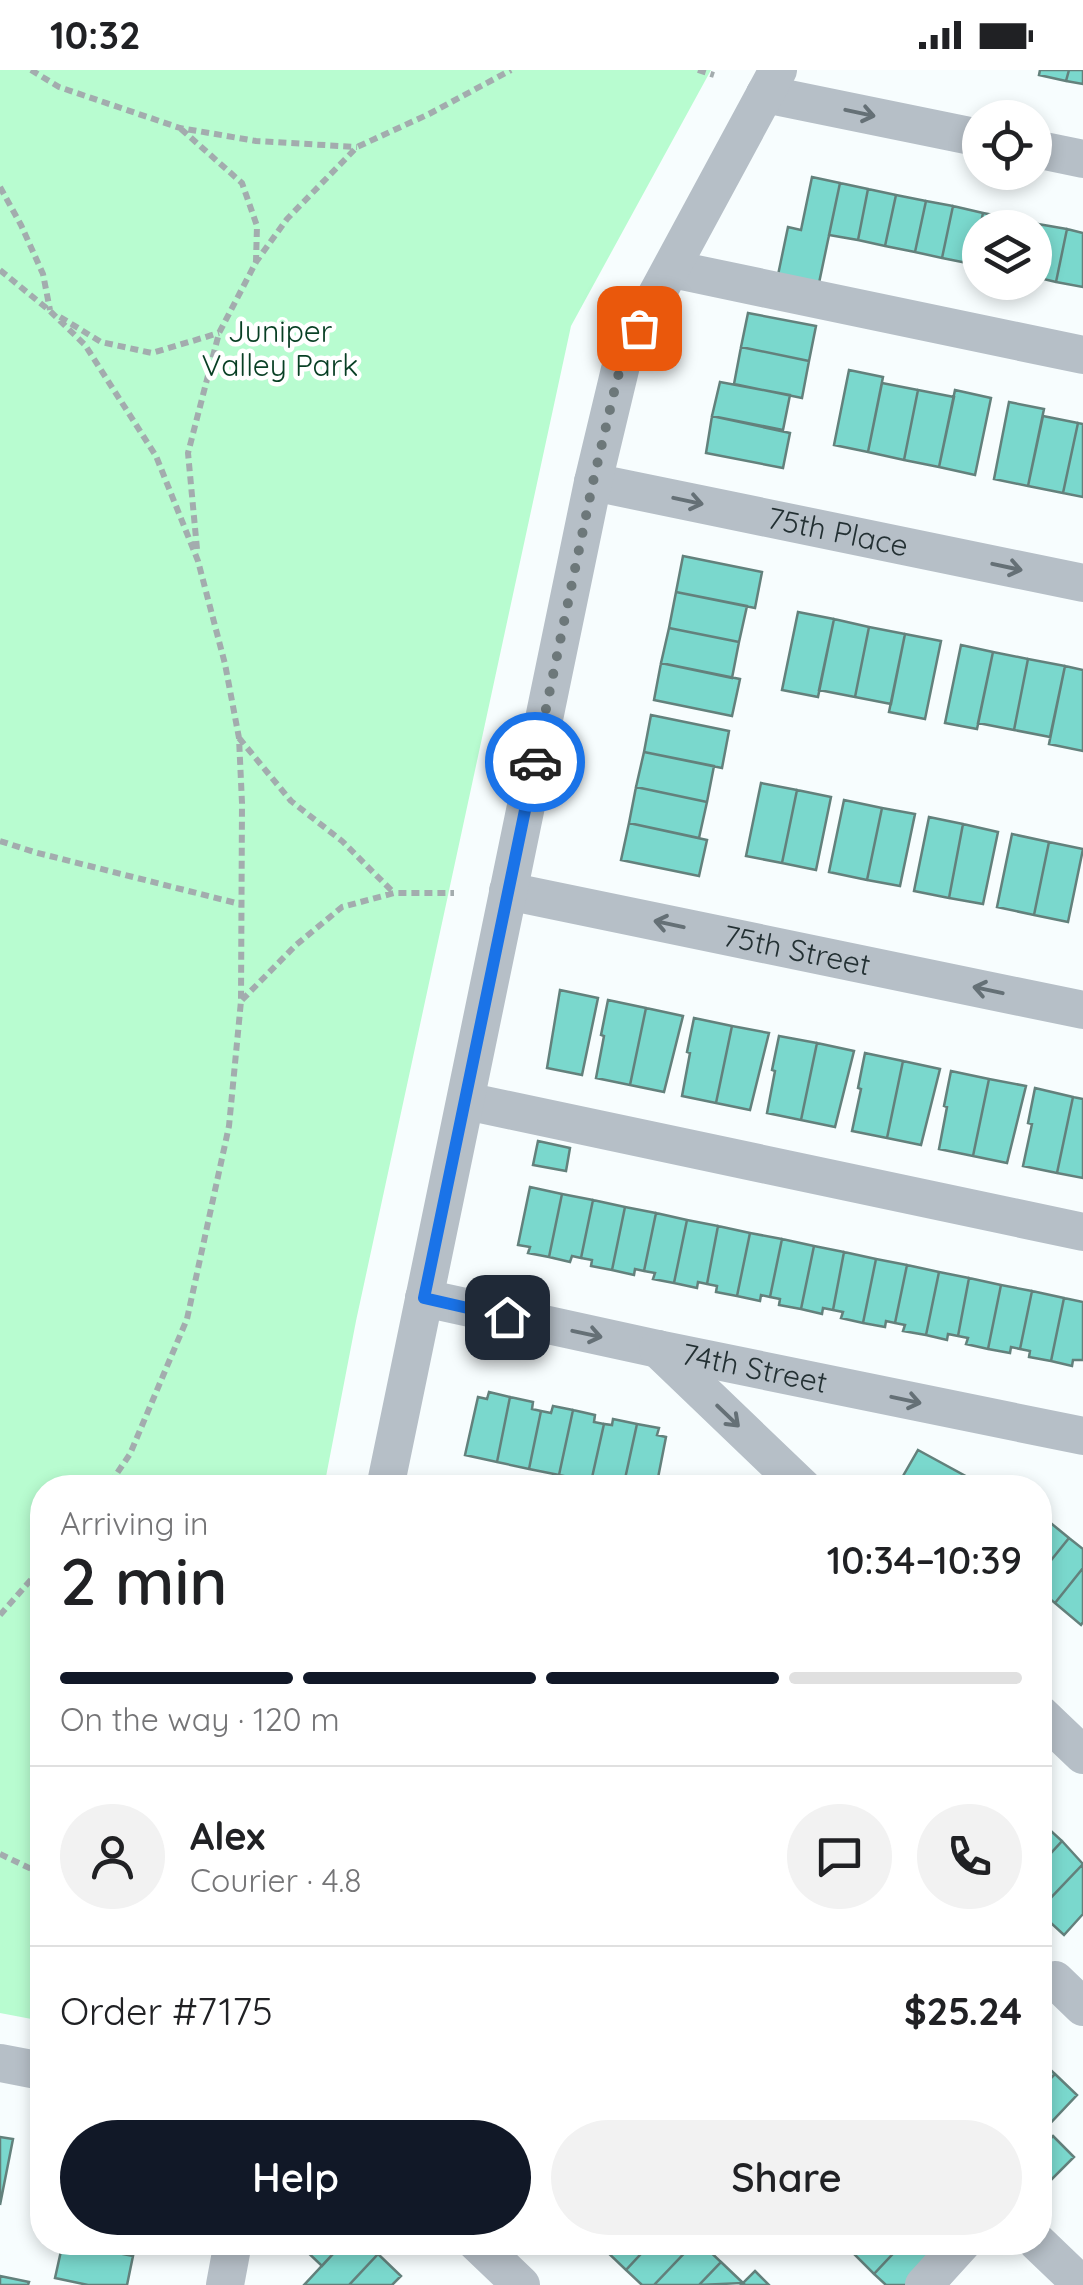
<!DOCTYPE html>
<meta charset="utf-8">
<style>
:root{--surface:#fff;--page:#f2f2f2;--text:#202124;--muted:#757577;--line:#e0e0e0;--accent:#111827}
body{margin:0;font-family:Quicksand,sans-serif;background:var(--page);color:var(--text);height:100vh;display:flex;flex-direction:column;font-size:38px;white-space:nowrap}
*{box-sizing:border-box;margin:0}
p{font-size:32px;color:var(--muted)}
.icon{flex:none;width:55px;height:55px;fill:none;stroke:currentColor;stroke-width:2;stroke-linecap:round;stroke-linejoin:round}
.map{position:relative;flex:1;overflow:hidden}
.sheet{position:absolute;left:30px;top:1405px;width:1022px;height:780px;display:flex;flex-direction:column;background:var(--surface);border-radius:40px;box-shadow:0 5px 15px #0003}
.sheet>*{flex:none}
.fabs{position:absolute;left:962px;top:30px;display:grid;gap:20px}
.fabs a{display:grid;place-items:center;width:90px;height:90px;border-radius:50%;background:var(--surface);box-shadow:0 5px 15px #0003;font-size:50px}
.pin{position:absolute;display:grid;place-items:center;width:85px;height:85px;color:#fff;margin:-42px;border-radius:20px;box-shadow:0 5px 15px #0006}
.courier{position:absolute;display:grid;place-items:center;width:100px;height:100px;margin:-50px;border:8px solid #1a73e8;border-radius:50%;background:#fff;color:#222;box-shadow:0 2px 12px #0007}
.head em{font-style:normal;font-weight:600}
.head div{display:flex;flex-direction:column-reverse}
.head{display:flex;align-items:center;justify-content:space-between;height:170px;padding:0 30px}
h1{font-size:65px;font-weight:600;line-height:75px}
.bar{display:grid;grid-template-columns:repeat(4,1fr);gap:15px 10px;align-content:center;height:120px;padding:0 30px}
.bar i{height:12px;border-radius:8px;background:var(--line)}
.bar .selected{background:var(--accent)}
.bar p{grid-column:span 4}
.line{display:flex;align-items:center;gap:25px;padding:0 30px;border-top:2px solid var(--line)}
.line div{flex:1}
.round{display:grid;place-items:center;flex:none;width:105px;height:105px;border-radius:52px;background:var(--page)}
.button{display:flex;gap:20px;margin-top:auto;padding:20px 30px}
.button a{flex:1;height:115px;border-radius:60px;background:var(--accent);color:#fff;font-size:40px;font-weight:600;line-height:115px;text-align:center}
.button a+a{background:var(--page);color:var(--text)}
.status{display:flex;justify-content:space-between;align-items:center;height:70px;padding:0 50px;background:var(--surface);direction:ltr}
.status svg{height:28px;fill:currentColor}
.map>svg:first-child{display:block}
.green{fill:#b8fcd0}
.building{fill:#7ad8cd;stroke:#63817c;stroke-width:2.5}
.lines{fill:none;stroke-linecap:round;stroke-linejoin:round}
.path{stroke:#a3acae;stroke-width:6;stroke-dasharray:8 5;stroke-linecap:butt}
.minor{stroke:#b6bfc7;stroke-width:38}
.oneway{stroke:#657076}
.done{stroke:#6d787a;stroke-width:10;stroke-dasharray:0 18}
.route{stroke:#1a73e8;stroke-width:12}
.labels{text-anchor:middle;stroke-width:9;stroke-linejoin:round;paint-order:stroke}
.park-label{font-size:30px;fill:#083f24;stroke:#fff}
.street-label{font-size:30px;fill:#233033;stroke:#fff}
</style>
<div class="status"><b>10:32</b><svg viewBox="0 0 49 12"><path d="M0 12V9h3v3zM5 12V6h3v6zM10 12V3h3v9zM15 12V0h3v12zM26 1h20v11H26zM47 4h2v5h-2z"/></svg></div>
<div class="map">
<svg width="1083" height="2215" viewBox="0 0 1083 2215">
<rect width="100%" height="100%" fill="#f7fdfe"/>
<path class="green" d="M0,0h711l-140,256 -215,995 -32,166 -282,1v533l-42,-8z"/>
<path class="building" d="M1040,0h29l-3,11 -27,-6z
M1069,0h14v14l-17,-3z
M812,107l28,6 -21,100 -41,-8 10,-48 13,3z
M840,113l28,6 -10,51 -29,-5z
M868,119l28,6 -11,51 -27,-6z
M896,125l30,6 -11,51 -30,-6z
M926,131l27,5 -11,52 -27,-6z
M953,136l30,7 -11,51 -30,-6z
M983,143l26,5 -2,10h-27v38l-8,-2z
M1009,148l29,6 -3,12v-8h-28z
M1038,154l29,5 -11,53 -21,-5v-41z
M1067,159l16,4v54l-27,-5z
M748,243l68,13 -7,35 -68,-14z
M741,277l68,14 -7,37 -68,-14z
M849,300l34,7 -15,75 -34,-7z
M720,312l70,13 -7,35 -71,-14z
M882,313l36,7 -14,70 -36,-8z
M918,320l36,7 -15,70 -35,-7z
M955,320l36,8 -16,77 -36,-8z
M1009,332l35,7 -16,77 -34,-7z
M712,346l78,17 -7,35 -77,-15z
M1043,346l35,7 -15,70 -35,-7z
M1078,353l5,1v73l-20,-4z
M683,486l79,16 -7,36 -79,-16z
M676,522l71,14 -8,36 -70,-14z
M798,542l36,7 -16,78 -36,-7z
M834,549l35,8 -14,70 -36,-7z
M869,557l36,7 -14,70 -36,-7z
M669,558l70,14 -7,36 -71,-15z
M905,564l36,7 -16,78 -36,-7z
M961,575l32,7 -16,77 -32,-6z
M993,582l35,7 -14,71 -36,-7z
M1028,589l37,7 -15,71 -36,-7z
M661,593l79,16 -8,37 -78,-16z
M1065,596l18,4v81l-34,-7z
M651,645l78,16 -7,37 -78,-16z
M644,682l70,14 -7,36 -71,-15z
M761,713l36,7 -15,73 -36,-7z
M636,717l71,15 -8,36 -70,-15z
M797,720l34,7 -15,73 -34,-7z
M844,730l38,8 -15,72 -38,-8z
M882,738l33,6 -15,72 -33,-6z
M929,747l34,7 -14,74 -35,-7z
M629,753l78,17 -8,36 -78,-16z
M963,754l35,8 -15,72 -34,-6z
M1012,764l37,8 -15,73 -37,-8z
M1049,772l34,7 -15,73 -34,-7z
M560,920l38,8 -16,77 -35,-7z
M608,930l38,8 -16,77 -34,-7 8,-42 -3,-1z
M646,938l37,8 -19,76 -34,-7z
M694,948l38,8 -16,77 -34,-7 8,-43 -3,-1z
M732,956l37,7 -19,77 -34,-7z
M779,966l38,7 -16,77 -34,-7 8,-42 -3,-1z
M817,973l37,8 -19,76 -34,-7z
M865,983l38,8 -16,77 -35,-7 9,-42 -3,-1z
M903,991l37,8 -19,76 -34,-7z
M951,1001l38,8 -16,77 -34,-7 8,-42 -3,-1z
M989,1009l37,7 -19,77 -34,-7z
M1035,1018l38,9 -16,76 -34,-7 9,-42 -4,-1z
M1073,1027l10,2v79l-26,-5z
M538,1071l32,7 -4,23 -33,-6z
M530,1117l32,7 -13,63 -21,-4 2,-6 -12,-2z
M562,1124l31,6 -12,58 -9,-2 -2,6 -21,-5z
M593,1130l32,7 -13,63 -21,-4 1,-6 -11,-2z
M625,1137l31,6 -12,58 -9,-2 -1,6 -22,-5z
M656,1143l31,7 -13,63 -21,-4 2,-6 -11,-2z
M687,1150l31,6 -11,58 -9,-2 -1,6 -23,-5z
M718,1156l32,7 -13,63 -21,-4 1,-6 -10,-2z
M750,1163l32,6 -12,58 -9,-2 -1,6 -23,-5z
M782,1169l32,7 -13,63 -22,-4 1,-6 -10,-2z
M814,1176l30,6 -11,58 -10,-2 -1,6 -21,-5z
M844,1182l32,7 -13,64 -22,-5 2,-6 -10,-2z
M876,1189l31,6 -12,58 -9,-2 -1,6 -22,-4z
M907,1195l32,7 -13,63 -23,-4 2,-6 -10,-2z
M939,1202l30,6 -11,58 -10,-2 -1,6 -21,-5z
M969,1208l32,7 -13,64 -22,-5 2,-6 -10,-2z
M1001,1215l31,6 -12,58 -9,-2 -1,6 -22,-4z
M1032,1221l32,7 -13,63 -22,-4 1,-6 -10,-2z
M1064,1228l19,4v58h-10l-1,6 -21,-5z
M489,1322l21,5 -13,65 -32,-7 13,-58 9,2z
M510,1327l23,5 -1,7 9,2 -12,58 -32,-7z
M553,1336l20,4 -14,65 -30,-6 12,-58 10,2z
M573,1340l22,5 -1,7 10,2 -13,58 -32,-7z
M613,1349l24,5 -14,64 -32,-6 13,-58 8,1z
M637,1354l22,4 -2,7 9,2 -10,51h-33z
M918,1380l62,34 -1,4h-55l-21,-12z
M1047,1450l22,18 -29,36v-45z
M1069,1468l14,11v19l-28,35 -15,-12v-17z
M1083,1498v54l-2,3 -26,-22z
M1040,1751l22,20 -22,24z
M1062,1771l21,23 -38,40 -5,-5v-34z
M1083,1794v50l-19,21 -24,-22v-4z
M1040,1990l15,14 -15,15z
M1055,2004l22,21 -37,39v-45z
M1053,2066l21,21 -25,25 -9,-9v-24z
M0,2067l13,2 -13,66z
M63,2172l70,14 -6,29h-39l-33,-7z
M65,2172h71l-3,14z
M302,2172h42l-22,24 -22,-21z
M344,2172h22l12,12 -29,31h-45z
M609,2172h43l-26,28 -23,-22z
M652,2172h43l-41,43h-12l-16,-15z
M695,2172h5l21,20 -22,23h-45z
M861,2172h43l-30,32 -22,-22z
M904,2172h18l13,13 -28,30h-21l-12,-11z
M378,2184l23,22 -9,9h-43z
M721,2192l22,21 -44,2z
M755,2201l14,14h-28z
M0,2206l29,6 -1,3h-28z"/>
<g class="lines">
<path class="path" d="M31,0l28,17 121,41 76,13 101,6
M698,0l16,5
M181,59l61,54 15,43 -1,35
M0,117l21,38 22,49 7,36
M0,200l50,41 35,34 71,111 42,105 27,103 14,74 3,65 -1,198 -12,125 -42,193 -57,135 -23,34
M60,247l41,25 51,11 67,-20
M197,479l-9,-96 31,-120 37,-71 31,-43 70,-72 72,-33 82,-44
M239,668l52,63 51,40 52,52
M0,771l34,11 206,52
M242,930l54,-55 46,-38 52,-14h60
M0,1545l42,-48
M0,1784l42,20"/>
<g class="minor">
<path d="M765,24l215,44"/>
<path d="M1035,79l48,10"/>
<path d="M672,199l411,86"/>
<path id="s1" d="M593,412l490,101"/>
<path id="s2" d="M508,821l575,119"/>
<path d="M466,1031l617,131"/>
<path id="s3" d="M424,1228l234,51 425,87"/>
<path d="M658,1279l145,139"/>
<path d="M385,1418l208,-1006 30,-125 155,-287"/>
<path d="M1040,1644l43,41"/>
<path d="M1055,1910l28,27"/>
<path d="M0,1993l42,8"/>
<path d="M476,2172l45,43"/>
<path d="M1037,2172l45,43"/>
<path d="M225,2215l8,-43"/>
<path d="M924,2215l39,-43"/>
</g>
</g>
<defs><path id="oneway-shaft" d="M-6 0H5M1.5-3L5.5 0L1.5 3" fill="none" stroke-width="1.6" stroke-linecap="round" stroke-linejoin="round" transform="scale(2.5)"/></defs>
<g class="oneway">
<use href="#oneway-shaft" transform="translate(860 43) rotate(12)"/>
<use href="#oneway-shaft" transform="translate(688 431) rotate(12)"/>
<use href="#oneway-shaft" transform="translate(1007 497) rotate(12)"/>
<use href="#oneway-shaft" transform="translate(669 854) rotate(-168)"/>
<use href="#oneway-shaft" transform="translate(988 920) rotate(-168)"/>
<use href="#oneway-shaft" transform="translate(587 1264) rotate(12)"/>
<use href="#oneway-shaft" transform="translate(906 1330) rotate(12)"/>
<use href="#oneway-shaft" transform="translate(728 1346) rotate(44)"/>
</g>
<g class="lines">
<path class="done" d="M535,692l58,-280 22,-94 8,-31 16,-29"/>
<path class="route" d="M507,1247l-83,-19 111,-536"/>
</g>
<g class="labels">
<g class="park-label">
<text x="280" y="272">Juniper<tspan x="280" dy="34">Valley Park</tspan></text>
</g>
<g class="street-label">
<text dy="10" stroke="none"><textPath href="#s1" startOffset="250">75th Place</textPath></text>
<text dy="10" stroke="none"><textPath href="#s2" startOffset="295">75th Street</textPath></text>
<text dy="10" stroke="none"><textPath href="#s3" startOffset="338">74th Street</textPath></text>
</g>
</g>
</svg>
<div class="fabs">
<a><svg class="icon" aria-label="locate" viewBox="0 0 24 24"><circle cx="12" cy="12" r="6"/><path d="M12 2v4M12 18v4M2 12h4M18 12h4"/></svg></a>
<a><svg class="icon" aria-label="layers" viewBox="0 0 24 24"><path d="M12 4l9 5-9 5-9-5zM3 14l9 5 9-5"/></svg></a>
</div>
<div class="pin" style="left:639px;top:258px;background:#ea580c"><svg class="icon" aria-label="bag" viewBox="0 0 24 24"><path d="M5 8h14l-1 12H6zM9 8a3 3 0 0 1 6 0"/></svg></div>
<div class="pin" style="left:507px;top:1247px;background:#1f2937"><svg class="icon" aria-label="home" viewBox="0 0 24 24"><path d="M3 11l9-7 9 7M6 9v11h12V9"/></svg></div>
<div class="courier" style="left:535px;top:692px"><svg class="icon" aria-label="car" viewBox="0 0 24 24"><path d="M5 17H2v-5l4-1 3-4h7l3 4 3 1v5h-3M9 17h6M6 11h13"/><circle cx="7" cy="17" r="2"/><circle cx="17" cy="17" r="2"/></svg></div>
<section class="sheet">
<div class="head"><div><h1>2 min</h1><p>Arriving in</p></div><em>10:34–10:39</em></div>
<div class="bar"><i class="selected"></i><i class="selected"></i><i class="selected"></i><i></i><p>On the way · 120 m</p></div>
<div class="line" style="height:180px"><a class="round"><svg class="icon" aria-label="person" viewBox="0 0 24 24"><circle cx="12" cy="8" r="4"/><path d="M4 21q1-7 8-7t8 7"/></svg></a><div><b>Alex</b><p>Courier · 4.8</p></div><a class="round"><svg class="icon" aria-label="chat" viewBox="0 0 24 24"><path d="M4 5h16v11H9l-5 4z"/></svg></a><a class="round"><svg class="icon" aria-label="phone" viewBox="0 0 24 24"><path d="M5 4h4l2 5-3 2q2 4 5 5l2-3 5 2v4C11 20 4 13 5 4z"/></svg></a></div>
<div class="line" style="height:130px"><div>Order #7175</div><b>$25.24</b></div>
<div class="button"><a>Help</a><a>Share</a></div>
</section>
</div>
